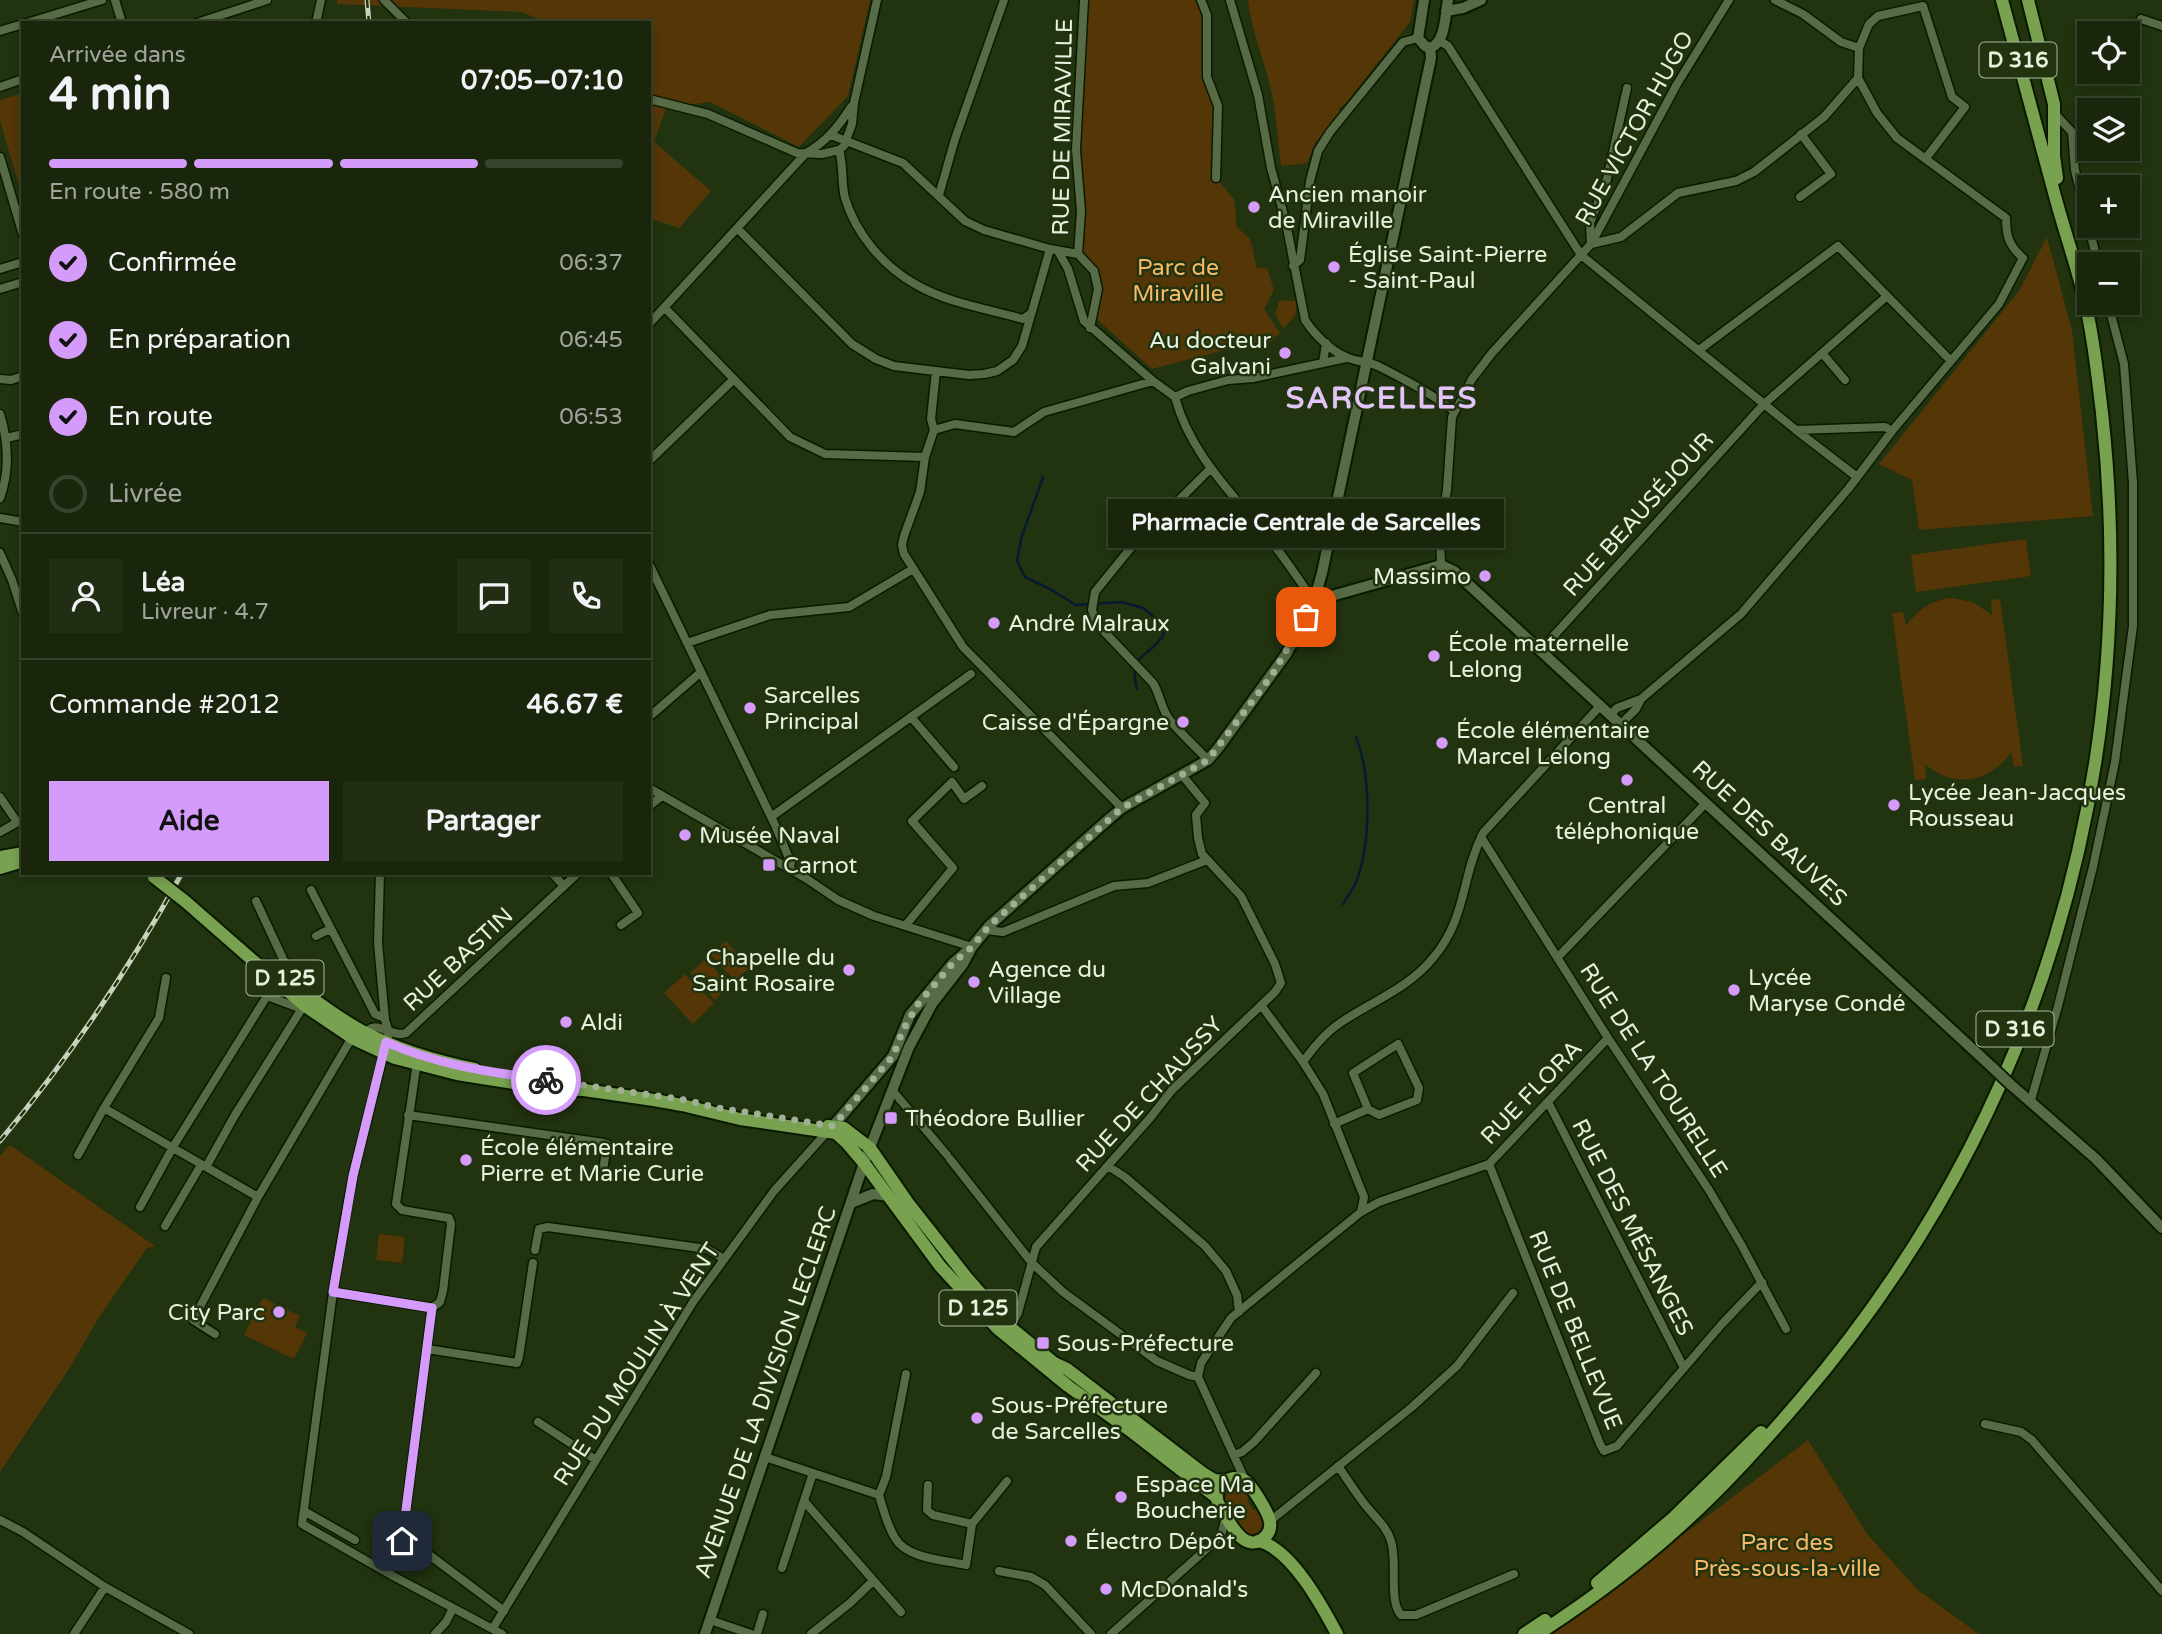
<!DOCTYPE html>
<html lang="fr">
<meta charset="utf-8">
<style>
:root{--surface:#19260b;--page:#222e14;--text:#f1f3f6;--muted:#9fa59d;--line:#37432c;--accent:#d59bfb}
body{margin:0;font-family:"Varela Round",sans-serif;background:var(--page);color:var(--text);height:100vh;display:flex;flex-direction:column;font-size:26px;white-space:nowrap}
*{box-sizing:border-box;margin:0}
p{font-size:23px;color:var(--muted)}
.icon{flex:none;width:38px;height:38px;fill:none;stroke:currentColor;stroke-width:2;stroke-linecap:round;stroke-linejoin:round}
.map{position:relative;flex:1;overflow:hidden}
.panel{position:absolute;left:21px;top:21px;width:630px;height:854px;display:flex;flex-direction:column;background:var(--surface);border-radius:0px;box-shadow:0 4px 10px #0003,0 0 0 2px var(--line)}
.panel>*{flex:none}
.controls{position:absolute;left:2077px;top:21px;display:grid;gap:14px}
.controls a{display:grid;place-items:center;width:63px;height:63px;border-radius:0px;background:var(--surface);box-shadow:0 4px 10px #0003,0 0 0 2px var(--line);font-size:35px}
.pin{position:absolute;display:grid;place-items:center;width:60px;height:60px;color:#fff;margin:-30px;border-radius:14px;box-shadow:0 4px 10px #0006}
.courier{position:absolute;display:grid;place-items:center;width:70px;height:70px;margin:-35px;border:5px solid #d59bfb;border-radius:50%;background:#fff;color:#222;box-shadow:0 2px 9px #0007}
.bubble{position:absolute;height:49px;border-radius:0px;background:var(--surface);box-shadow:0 4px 10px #0003,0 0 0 2px var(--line);font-size:23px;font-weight:700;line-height:49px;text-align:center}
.headline em{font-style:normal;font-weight:700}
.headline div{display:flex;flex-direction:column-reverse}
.headline{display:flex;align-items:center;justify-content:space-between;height:119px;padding:0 28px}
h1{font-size:46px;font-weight:700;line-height:52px}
.bar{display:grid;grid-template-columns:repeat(4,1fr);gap:10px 7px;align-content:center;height:84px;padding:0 28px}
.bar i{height:9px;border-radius:5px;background:var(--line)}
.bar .active{background:var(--accent)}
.bar p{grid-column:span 4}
.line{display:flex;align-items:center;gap:18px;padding:0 28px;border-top:2px solid var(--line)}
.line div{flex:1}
.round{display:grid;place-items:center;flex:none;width:74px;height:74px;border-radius:0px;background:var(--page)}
ol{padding:0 28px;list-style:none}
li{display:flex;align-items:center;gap:21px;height:77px}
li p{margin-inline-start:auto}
li .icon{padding:7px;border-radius:50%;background:var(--accent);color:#111;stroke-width:4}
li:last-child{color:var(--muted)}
li i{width:38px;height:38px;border:4px solid var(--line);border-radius:50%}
.button{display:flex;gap:14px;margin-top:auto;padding:14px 28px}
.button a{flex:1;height:80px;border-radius:0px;background:var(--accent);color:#111;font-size:28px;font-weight:700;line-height:80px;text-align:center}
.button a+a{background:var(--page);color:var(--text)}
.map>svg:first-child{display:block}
.green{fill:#553607}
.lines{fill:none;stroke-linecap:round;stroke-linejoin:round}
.stream{stroke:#071b30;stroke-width:2.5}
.street-casing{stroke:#0a1a00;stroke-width:11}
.secondary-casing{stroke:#0a1a00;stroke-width:14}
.primary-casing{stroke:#0a1a00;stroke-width:16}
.street{stroke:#576b46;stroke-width:8}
.secondary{stroke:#576b46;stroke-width:10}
.primary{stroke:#79a250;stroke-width:12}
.rail-casing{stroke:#c7d4bd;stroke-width:5}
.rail{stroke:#21330f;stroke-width:2.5;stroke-dasharray:8;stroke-linecap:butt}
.secondary-bridge-casing{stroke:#0a1a00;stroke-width:14;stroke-linecap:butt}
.primary-bridge-casing{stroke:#0a1a00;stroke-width:16;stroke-linecap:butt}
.secondary-bridge{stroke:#576b46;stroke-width:10}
.primary-bridge{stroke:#79a250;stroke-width:12}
.done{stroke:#a1af95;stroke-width:7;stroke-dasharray:0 12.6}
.route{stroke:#d59bfb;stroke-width:9}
.poi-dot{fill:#d59bfb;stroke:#21330f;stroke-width:2.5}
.labels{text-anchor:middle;stroke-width:5;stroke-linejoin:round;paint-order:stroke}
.shield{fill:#21330f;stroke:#abb99f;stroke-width:2}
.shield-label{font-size:21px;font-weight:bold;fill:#e6f2dd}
.street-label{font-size:23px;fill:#e6f2dd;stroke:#21330f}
.poi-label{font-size:23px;fill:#e6f2dd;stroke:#21330f;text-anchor:start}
.park-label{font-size:23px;fill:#f9b969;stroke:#21330f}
.district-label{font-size:30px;font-weight:bold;letter-spacing:2px;fill:#e3c4f9;stroke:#21330f}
</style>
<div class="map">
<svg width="2162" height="1634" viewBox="0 0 2162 1634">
<rect width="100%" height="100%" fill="#21330f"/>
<path class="green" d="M337,0h533l-22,96 -49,51 -89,-45 -44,6 -12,34 57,49 -32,37 -24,-8 -6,4v-201h-101l-27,-11 -184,-8z
M1084,0h117l6,15v61l11,30 -2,72 18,21 3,28 13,12 7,29h10l7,22 -10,19 16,24 -19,17 -25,-3 -84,22 -60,-54 6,-26 -4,-18 -11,-11 -4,-17v-75z
M1248,0h166l-4,22 -65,82 -6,4v5l-24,30 -8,20 -26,3c-3,-23 -4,-48 -9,-71 -6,-32 -21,-63 -24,-95z
M23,93v106l-23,-78v-21z
M2047,237l25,94 21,185 -174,14 -7,-50 -33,-16 140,-173z
M1283,300l11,1 3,2 -2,13 -12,13 -8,-16 3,-5v-6z
M2026,539l5,37 -115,16 -5,-37z
M1951,598l22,4 19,13 -1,-15 9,-1 23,167 -9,1 -3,-15c-21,31 -58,37 -86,12l1,15 -11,1 -23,-167 11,-1 3,14c11,-16 25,-26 45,-28z
M726,941l24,26 -15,14 -24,-26z
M706,959l24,27 -15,14 -25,-27z
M685,974l29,29 -21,21 -29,-31z
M10,1145l145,101 -8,2 -48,69 -30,52 -69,103v-316z
M379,1234l26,3 -3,26 -26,-3z
M263,1298l37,18 -5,11 12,6 -13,26 -50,-24z
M1808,1440l59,94 51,56 61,44h-427z
M1236,1485l8,4 5,8 -2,2 6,11 4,-1 5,8 2,9 -7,9 -11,-1 -21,-34 2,-11z"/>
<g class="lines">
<path class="stream" d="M1043,477l-22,62 -4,22 8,16 25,12 26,16 46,-3 21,6 18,15 3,11c-15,25 -37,19 -27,55
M1343,904c5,-8 11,-16 14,-24 14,-39 14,-105 -1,-143"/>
<defs>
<path id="street" d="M115,0l7,23
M384,0l23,23
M1201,0l6,15v62l11,29 -2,72
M1230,0l28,95 13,73 15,55 19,97c9,14 26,31 41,37 10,5 21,4 32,9 26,13 53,27 76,45
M1775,0l28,14 38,28 18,6
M2141,19l21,7
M27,23l75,-23
M197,23l70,-23
M316,23l5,-23
M0,31l23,-7
M1440,41l8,5 133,209 215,175 61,47
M0,87l23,-8
M1627,88l-20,91 -17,44 1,21 30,-7 57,-44 58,-12 18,-9 70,-55 34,-39
M649,99l59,15 89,39 25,1 17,-4 5,-4 8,-22 2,-21 23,-103
M2055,114l17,18 3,38 23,94
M831,135l72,28 62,58 19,9 66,19 28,5 16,17 4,18 -8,39
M839,150c5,16 2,33 6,48 11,36 38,68 70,86 32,19 73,25 108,35l7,-5
M0,157l23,78
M939,195l16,-56 49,-139
M1800,197l31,-23 -30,-40
M738,229l114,115 24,15 18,7 75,9 15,-1 13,-3 16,-11 9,-14 28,-97
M1058,251l10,18 16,52 69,60 22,16
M1078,254l3,-43 -5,-61 8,-150
M1293,266l7,-6 10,-79 8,-30 12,-19 73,-90 15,-4
M0,269l23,-7
M0,289l23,-7
M665,308l125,129 35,17 100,3
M649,324l157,-171c20,-11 33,-27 45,-46
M1699,350l139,-104 113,115
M1822,353l23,27
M1323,363l3,-20
M0,379l11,1 12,-4
M1175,397c15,58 62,101 98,147 15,18 27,38 41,57
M1175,397l13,-6 40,-11 25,-2 93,-20
M0,414c8,27 10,57 0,84
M934,430l-9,27 -5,35 -16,44 -2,9 2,9 59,93 159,161
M934,430l21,-6 59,8 30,-20 109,-31
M934,430l-3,-11 5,-48
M1796,430l89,-3 7,4
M7,438l16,-4
M649,461l85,-82
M0,518l23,4
M0,553l12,27 11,34
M649,564l126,261 16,38 -2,6
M1441,565l-1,-31 7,-44 5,-73 20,-38 20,-26 99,-109 86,-160 52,-84
M687,643l83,-28 79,-8 64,-38
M1540,651l224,-247 123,-108
M1611,714l6,-6 24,-9 100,-85 108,-126 43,-57 107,-127 24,-46c-14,-12 -17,-22 -17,-40l-109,-80 -20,-25 -19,-35 1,-30 10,-24 9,-8 45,-10 29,91 13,10 -39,51
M649,717l52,-45
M911,717l43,50
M1621,724l15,-15 5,-10
M1208,760c-13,-14 -28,-27 -39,-41 -8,-11 -9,-25 -16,-36l-56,-59 -5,-14 3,-18 34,-42 82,-82
M649,788l158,91 31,21 36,16 98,31
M0,797l17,25
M649,806l13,-10
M771,817l200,-143
M0,832l23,-13
M1481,837l127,201 101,152 33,56 44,83
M380,873l-2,70 7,77 4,12 -36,144 -8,44 -12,72 -31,232 93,53 107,57
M552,873l12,13
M611,873l27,40 -17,12
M311,890l64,124 10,4
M905,926l48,-58 -41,-47 40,-39 12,17 18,-13
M986,930l17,2 111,-46 34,-3 59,-23
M316,936l10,-5h6
M1558,957l147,-153
M1261,1005l42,57 20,32 41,103 -3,15
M364,1036c10,-21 27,3 42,-3l172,-160
M417,1062l-21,142 6,6 47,8 2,6 -8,67 -3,11 -8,6
M1303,1062c10,-14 22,-29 37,-39 31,-21 69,-35 93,-65 34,-40 28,-81 50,-125l118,-128
M892,1090l55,65
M2031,1100l27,-94 35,-139 22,-105 18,-136v-143l-9,-119 -16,-61
M1548,1102l136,266
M104,1108l154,89
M408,1115l196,28 3,1 -4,27
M1334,1124l34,-15 11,6 38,-15 2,-12 -21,-44 -45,29 15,36
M78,1155l26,-47 55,-90 7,-40
M950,1159l82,104 31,29 94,69 32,14 9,2 47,103
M1489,1164l111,280 4,7 13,-5 104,-121 41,-43
M1108,1166l17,11 80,69 21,25 11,24 2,17
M206,1167l29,-52 66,-105 16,-15 -4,-15 -29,-19 -28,-60
M140,1207l33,-60 94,-151 35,13
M165,1226l36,-61
M535,1250l4,-21 9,-2 159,22 17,10
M333,1292l99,16
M1010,1327l8,-14 18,-66 114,-129 22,-28 103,-98 6,-9 -6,-19 -34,-68 -39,-42 -4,-16 -2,-23 9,-12 -23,-28
M215,1334l-22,-14 65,-123 96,-163
M427,1349l90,14 2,-6 14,-94
M1198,1377l3,-14 30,-45 67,-55 63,-51 18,-10 110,-38 119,-126
M538,1422l58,38
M1985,1424l36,8 11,8 130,151
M1234,1455l8,-3 12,-10 62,-69
M765,1457l114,38
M1338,1466c9,13 18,27 28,40 9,11 21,21 25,35 7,20 -3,60 10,74h15l98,-41
M928,1485l-1,25 6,5 39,9
M879,1495c4,14 8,30 16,43 12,21 50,22 71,27l6,-41 35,-43
M879,1495l7,-18 20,-103
M804,1501l97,111
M304,1511l51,29
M0,1520l23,12 82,55 84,47
M1270,1522l5,-5 137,-110 45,-41 56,-73
M402,1541l30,-233
M428,1554l76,57
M782,1568l31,-95
M999,1571l32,6 14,8 46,49
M710,1620l41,14
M493,1628l200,-326 81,-111 53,-59
M74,1634l31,-47
M435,1634l11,-12 7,-14
M757,1634l6,-20
M811,1634l39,-31 23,-22
M1111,1634l110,-98 5,-20"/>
<path id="secondary" d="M1424,0l-6,38 7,8 5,2
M1446,11l17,-3 18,-8
M1430,48c16,-5 15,-34 18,-48
M1314,601l127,-36 13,6 538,496
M2010,1084l86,75 66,69
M831,1132l2,-6 60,-70 17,-41 43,-52 14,-12
M851,1203l22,-9 16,2
M705,1634l159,-471 45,-116 23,-43 31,-40 9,-17 17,-21 121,-108 12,-10 86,-48 11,-13 68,-94 27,-52 8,-28 109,-515 -1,-10"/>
<path id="primary" d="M2028,0l26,104v52l3,22
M0,857l23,-4
M0,868l23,-7
M186,902l119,104 49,33 41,19 62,16 95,15 32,1 70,10 28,5 58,14 96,14 11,10 17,20 76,103 57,62 71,58 64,46 84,65
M269,966c30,22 60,47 93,65 36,19 74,30 113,38
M828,1126l16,2 26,20 38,55 59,75 43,49 44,36 13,6 137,105 10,6 10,1
M1233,1478c4,0 7,0 11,2 7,4 25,33 26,42 1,6 -1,11 -5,15 -22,20 -38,-20 -47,-34 -4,-12 2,-22 15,-25z
M1258,1541c33,7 64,65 79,93
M1597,1583l76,-65 88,-86
M1524,1634l21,-14
M1538,1634c49,-32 97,-67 140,-106 44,-39 83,-83 121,-127 238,-278 343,-625 303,-988 -5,-42 -10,-87 -21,-128 -8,-30 -18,-59 -26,-89 -18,-65 -35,-131 -53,-196"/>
</defs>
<use href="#street" class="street-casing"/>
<use href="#secondary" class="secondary-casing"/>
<use href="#primary" class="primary-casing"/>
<use href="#street" class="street"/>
<use href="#secondary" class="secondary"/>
<use href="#primary" class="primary"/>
<defs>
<path id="rail" d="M367,0l2,23
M0,1141c70,-84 130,-173 182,-268"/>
</defs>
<use href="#rail" class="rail-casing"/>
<use href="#rail" class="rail"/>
<defs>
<path id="secondary-bridge" d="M1992,1067l18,17"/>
<path id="primary-bridge" d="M154,877l32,25"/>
</defs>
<use href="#secondary-bridge" class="secondary-bridge-casing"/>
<use href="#primary-bridge" class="primary-bridge-casing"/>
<use href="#secondary-bridge" class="secondary-bridge"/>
<use href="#primary-bridge" class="primary-bridge"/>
</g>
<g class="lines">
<path class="done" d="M546,1080l134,19 39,9 114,18 60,-70 10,-26 15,-26 35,-41 19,-16 17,-21 133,-118 86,-48 64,-85 34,-58"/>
<path class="route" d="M402,1541l30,-233 -99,-16 20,-116 33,-134c51,23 105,30 160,38"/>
</g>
<g class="poi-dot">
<circle cx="1254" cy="207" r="7"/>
<circle cx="1334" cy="267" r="7"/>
<circle cx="1285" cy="353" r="7"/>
<circle cx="1485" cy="576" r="7"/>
<circle cx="994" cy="623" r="7"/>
<circle cx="1434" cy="656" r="7"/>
<circle cx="750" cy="708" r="7"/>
<circle cx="1183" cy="722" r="7"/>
<circle cx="1442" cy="743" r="7"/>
<circle cx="1627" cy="780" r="7"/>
<circle cx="1894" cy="805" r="7"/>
<circle cx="685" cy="835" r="7"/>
<rect x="762" y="858" width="14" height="14" rx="3.5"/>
<circle cx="849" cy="970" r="7"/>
<circle cx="974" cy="982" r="7"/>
<circle cx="1734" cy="990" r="7"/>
<circle cx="566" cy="1022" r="7"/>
<rect x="884" y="1111" width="14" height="14" rx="3.5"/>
<circle cx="466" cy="1160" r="7"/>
<circle cx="279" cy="1312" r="7"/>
<rect x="1036" y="1336" width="14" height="14" rx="3.5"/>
<circle cx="977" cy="1418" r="7"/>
<circle cx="1121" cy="1497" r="7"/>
<circle cx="1071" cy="1541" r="7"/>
<circle cx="1106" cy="1589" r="7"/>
</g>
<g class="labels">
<g class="shield">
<rect x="1979.5" y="42.5" width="77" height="35" rx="5"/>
<rect x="246.5" y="960.5" width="77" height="35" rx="5"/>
<rect x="1976.5" y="1011.5" width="77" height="35" rx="5"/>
<rect x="939.5" y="1290.5" width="77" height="35" rx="5"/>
</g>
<g class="shield-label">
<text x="2018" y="67">D 316</text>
<text x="285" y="985">D 125</text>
<text x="2015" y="1036">D 316</text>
<text x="978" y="1315">D 125</text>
</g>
<g class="street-label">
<text transform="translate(1062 127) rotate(-89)" y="8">RUE DE MIRAVILLE</text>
<text transform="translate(1634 128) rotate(-61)" y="8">RUE VICTOR HUGO</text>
<text transform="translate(1638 514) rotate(-48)" y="8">RUE BEAUSÉJOUR</text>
<text transform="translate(1770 833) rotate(43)" y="8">RUE DES BAUVES</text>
<text transform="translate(458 959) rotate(-43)" y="8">RUE BASTIN</text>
<text transform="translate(1654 1070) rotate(57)" y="8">RUE DE LA TOURELLE</text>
<text transform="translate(1531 1092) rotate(-46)" y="8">RUE FLORA</text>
<text transform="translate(1149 1094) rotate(-47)" y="8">RUE DE CHAUSSY</text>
<text transform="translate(1633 1227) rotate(63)" y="8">RUE DES MÉSANGES</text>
<text transform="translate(1576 1330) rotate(68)" y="8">RUE DE BELLEVUE</text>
<text transform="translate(636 1364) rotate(-57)" y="8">RUE DU MOULIN À VENT</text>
<text transform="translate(765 1392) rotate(-71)" y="8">AVENUE DE LA DIVISION LECLERC</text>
</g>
<g class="poi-label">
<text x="1268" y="202">Ancien manoir<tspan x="1268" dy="26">de Miraville</tspan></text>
<text x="1348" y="262">Église Saint-Pierre<tspan x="1348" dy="26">- Saint-Paul</tspan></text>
<text x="1271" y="348" text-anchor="end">Au docteur<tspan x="1271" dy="26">Galvani</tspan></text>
<text x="1471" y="584" text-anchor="end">Massimo</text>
<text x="1008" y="631">André Malraux</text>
<text x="1448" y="651">École maternelle<tspan x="1448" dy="26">Lelong</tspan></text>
<text x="764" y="703">Sarcelles<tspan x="764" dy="26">Principal</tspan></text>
<text x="1169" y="730" text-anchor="end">Caisse d'Épargne</text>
<text x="1456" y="738">École élémentaire<tspan x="1456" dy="26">Marcel Lelong</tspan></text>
<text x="1908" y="800">Lycée Jean-Jacques<tspan x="1908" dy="26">Rousseau</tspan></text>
<text x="1627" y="813" text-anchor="middle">Central<tspan x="1627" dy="26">téléphonique</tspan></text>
<text x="699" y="843">Musée Naval</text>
<text x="783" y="873">Carnot</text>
<text x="835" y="965" text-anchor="end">Chapelle du<tspan x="835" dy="26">Saint Rosaire</tspan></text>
<text x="988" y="977">Agence du<tspan x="988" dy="26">Village</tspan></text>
<text x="1748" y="985">Lycée<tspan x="1748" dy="26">Maryse Condé</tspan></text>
<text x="580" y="1030">Aldi</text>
<text x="905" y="1126">Théodore Bullier</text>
<text x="480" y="1155">École élémentaire<tspan x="480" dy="26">Pierre et Marie Curie</tspan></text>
<text x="265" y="1320" text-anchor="end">City Parc</text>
<text x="1057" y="1351">Sous-Préfecture</text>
<text x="991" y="1413">Sous-Préfecture<tspan x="991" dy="26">de Sarcelles</tspan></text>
<text x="1135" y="1492">Espace Ma<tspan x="1135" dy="26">Boucherie</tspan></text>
<text x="1085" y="1549">Électro Dépôt</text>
<text x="1120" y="1597">McDonald's</text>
</g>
<g class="park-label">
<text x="1178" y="275">Parc de<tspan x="1178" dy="26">Miraville</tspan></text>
<text x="1787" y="1550">Parc des<tspan x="1787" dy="26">Près-sous-la-ville</tspan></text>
</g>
<g class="district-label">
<text x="1382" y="408">SARCELLES</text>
</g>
</g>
</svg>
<div class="controls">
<a><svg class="icon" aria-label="locate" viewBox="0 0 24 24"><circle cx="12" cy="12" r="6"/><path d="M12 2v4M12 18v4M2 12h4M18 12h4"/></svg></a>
<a><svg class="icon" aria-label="layers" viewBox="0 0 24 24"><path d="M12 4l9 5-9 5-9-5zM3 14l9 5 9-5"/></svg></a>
<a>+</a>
<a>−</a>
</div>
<div class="pin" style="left:1306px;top:617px;background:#ea580c"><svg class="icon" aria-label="bag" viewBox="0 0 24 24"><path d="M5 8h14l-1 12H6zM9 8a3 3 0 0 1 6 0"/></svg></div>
<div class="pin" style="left:402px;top:1541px;background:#1f2937"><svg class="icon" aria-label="home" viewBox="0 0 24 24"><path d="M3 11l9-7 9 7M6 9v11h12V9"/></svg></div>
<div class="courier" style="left:546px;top:1080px"><svg class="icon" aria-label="bike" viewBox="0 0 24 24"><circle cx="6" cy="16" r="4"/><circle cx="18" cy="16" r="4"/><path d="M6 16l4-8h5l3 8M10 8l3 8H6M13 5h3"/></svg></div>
<div class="bubble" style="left:1108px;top:499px;width:396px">Pharmacie Centrale de Sarcelles</div>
<section class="panel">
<div class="headline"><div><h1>4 min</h1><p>Arrivée dans</p></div><em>07:05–07:10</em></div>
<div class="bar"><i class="active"></i><i class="active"></i><i class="active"></i><i></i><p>En route · 580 m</p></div>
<ol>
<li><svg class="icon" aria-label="check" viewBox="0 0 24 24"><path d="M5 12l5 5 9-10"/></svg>Confirmée<p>06:37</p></li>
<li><svg class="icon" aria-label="check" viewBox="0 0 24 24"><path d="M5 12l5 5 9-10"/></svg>En préparation<p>06:45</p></li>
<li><svg class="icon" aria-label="check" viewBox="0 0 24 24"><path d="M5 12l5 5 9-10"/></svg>En route<p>06:53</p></li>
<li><i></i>Livrée</li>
</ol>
<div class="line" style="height:126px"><a class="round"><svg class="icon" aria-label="person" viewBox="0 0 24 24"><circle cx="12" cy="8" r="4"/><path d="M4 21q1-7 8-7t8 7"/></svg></a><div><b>Léa</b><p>Livreur · 4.7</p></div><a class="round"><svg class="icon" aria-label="chat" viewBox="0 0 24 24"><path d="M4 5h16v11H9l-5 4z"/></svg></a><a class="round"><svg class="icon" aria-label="phone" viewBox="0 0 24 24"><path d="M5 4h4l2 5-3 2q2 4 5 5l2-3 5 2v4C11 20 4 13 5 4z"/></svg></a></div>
<div class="line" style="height:91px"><div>Commande #2012</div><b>46.67 €</b></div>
<div class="button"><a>Aide</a><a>Partager</a></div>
</section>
</div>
